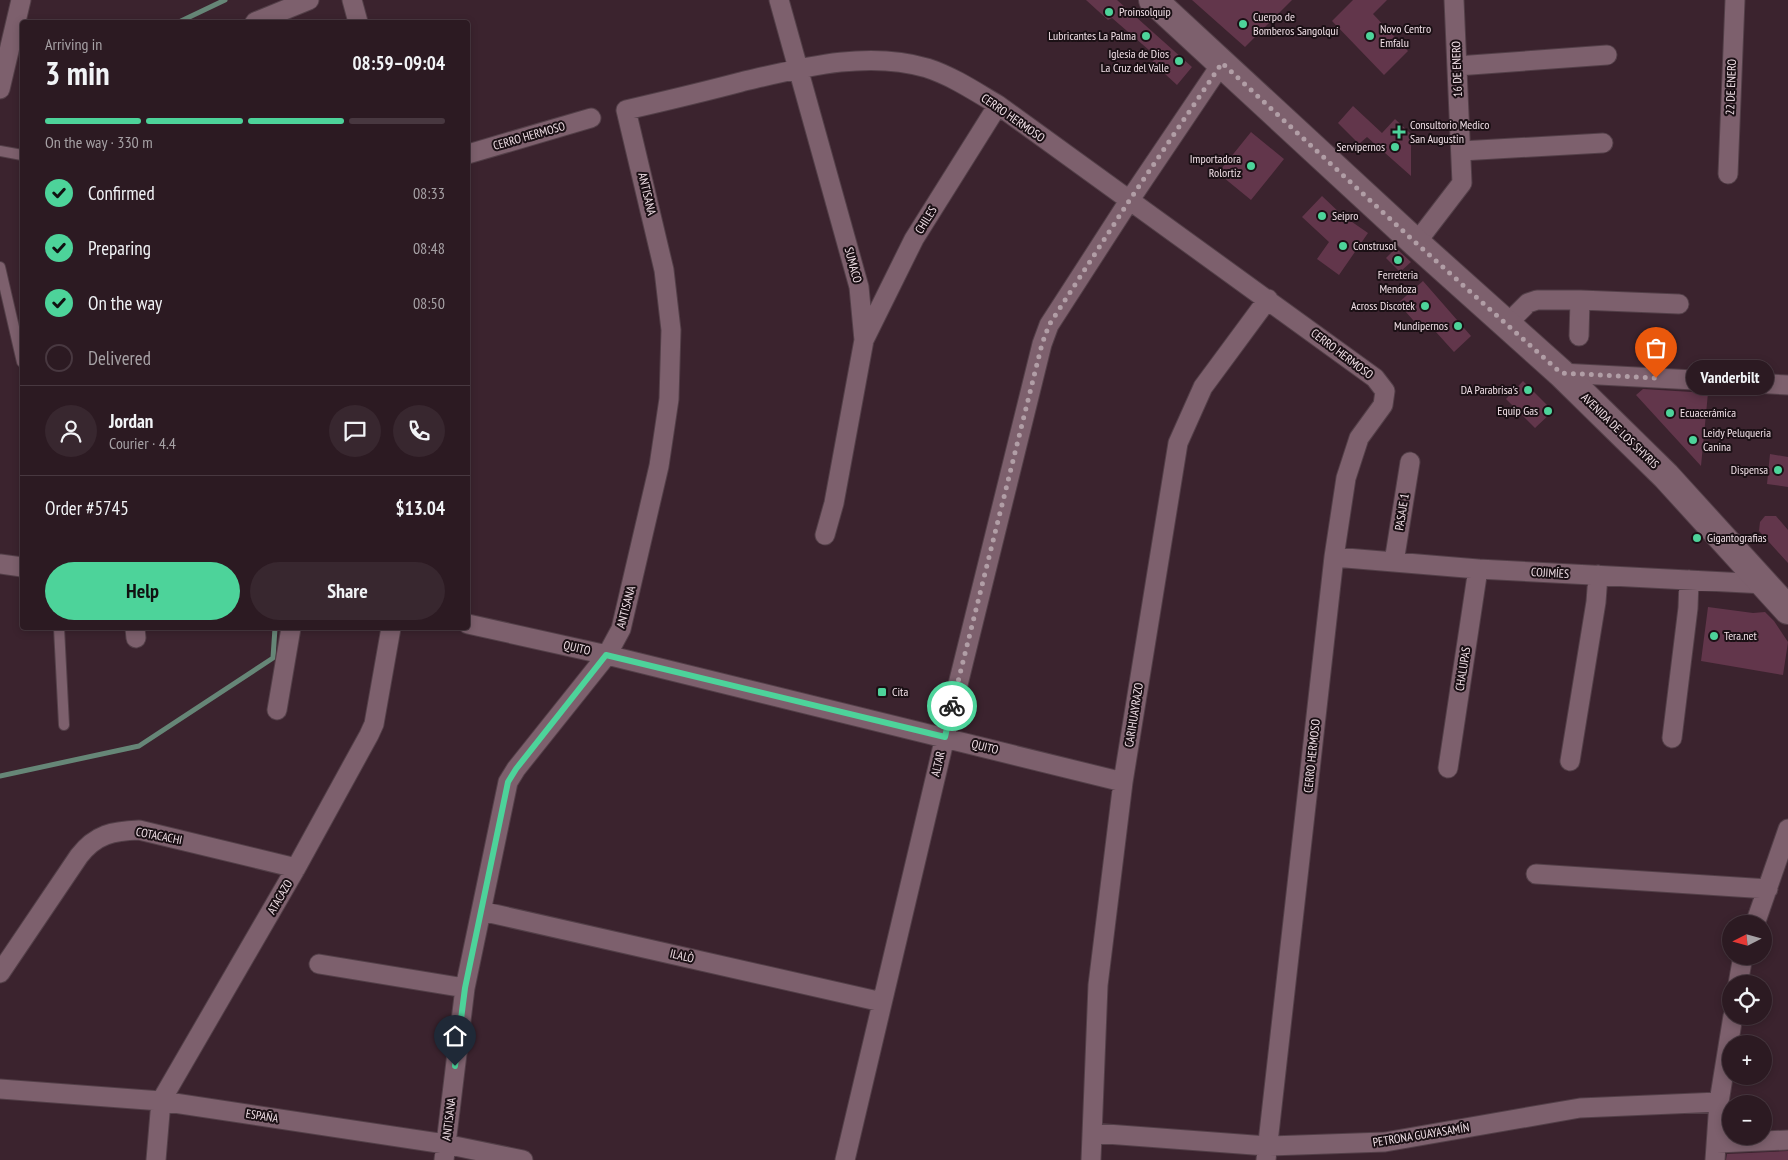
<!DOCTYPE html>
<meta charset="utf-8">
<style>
:root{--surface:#2c1a22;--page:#38272f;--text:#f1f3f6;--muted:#a6a1a5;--line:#483840;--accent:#4dd39a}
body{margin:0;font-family:"PT Sans Narrow",sans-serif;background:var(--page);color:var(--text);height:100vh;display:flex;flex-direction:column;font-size:19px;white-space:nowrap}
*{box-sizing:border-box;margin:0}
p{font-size:16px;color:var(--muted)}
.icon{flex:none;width:28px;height:28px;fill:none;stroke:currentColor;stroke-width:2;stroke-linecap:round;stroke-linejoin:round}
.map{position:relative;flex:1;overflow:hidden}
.drawer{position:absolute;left:20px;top:20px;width:450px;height:610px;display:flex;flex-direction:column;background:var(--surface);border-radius:5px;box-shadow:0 2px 8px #0003,0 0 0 1px var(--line)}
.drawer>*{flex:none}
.needle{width:32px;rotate:264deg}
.tools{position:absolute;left:1722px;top:915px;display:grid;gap:10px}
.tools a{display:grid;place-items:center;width:50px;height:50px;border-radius:50%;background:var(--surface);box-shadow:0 2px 8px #0003,0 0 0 1px var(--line);font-size:25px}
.pin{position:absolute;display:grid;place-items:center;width:42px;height:42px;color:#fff;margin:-51px -21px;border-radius:50% 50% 50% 0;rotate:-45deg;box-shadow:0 0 5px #0007}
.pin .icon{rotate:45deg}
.courier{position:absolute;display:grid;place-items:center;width:50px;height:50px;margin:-25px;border:4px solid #4dd39a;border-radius:50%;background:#fff;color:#222;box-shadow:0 1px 6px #0007}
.bubble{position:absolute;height:35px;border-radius:18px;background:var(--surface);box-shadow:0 2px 8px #0003,0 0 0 1px var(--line);font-size:16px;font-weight:700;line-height:35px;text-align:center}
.headline em{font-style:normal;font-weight:700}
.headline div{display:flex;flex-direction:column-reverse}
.headline{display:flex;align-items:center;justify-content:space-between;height:85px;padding:0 25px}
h1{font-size:32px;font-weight:700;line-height:38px}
.bar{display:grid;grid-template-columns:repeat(4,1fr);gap:8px 5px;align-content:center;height:60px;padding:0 25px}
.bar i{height:6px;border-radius:4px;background:var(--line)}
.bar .selected{background:var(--accent)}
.bar p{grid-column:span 4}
.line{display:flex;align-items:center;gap:12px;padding:0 25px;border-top:1px solid var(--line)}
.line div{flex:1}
.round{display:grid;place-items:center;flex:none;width:52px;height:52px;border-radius:26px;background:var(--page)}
ol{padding:0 25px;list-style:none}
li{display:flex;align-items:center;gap:15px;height:55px}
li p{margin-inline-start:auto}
li .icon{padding:5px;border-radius:50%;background:var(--accent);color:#111;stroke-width:4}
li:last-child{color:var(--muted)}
li i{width:28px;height:28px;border:2px solid var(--line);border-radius:50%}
.cta{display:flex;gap:10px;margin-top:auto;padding:10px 25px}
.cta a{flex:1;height:58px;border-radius:30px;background:var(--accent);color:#111;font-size:20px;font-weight:700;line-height:58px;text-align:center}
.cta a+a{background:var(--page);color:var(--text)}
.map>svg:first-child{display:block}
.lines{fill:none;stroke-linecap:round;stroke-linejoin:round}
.stream{stroke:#668677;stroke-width:5}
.building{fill:#62364b}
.service-casing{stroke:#533f48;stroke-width:12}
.minor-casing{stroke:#533f48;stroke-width:21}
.secondary-casing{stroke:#533f48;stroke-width:30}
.service{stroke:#7d606d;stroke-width:10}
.minor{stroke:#7d606d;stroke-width:19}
.secondary{stroke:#7d606d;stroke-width:28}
.done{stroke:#b19ea6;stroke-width:5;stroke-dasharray:0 9}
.route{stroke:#4dd39a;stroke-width:6}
.poi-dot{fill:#4dd39a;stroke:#1b1015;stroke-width:2}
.labels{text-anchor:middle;stroke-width:4;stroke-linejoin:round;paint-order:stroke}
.poi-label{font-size:12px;fill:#f1e0e7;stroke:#1b1015;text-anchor:start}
.street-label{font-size:12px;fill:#f1e0e7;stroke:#1b1015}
</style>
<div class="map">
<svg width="1788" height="1160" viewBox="0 0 1788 1160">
<rect width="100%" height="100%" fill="#3b232e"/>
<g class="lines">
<path class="stream" d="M181,21l44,-21
M0,776l139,-30 134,-88 2,-30"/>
</g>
<path class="building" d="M1086,0h31l75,67 -15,18 -25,-23 5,-5 -45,-39 -4,2z
M1192,0h100l-47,47z
M1353,0h34l-14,14 35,37 -24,24 -52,-54z
M1353,106l29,27 13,-14 16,15v42l-44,-39 -8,7 -21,-21z
M1251,132l33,27 -33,41 -33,-27z
M1322,196l20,19 26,18 -29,42 -22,-16 12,-17 -27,-25z
M1396,248l15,14 -11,10 -14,-14z
M1423,281l48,55 -17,16 -27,-30 -7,6 -22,-25z
M1523,381l30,30 -18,17 -29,-29z
M1643,389l65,4 -7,73 -65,-71z
M1770,454l18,3v30l-21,-3z
M1765,516h11l12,14v33l-29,-32 1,-9z
M1708,607l45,6 12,-1 9,9 14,21 -5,33 -82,-14z
M1788,1151v9h-62l1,-6z"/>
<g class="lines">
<defs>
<path id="service" d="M0,151l22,4
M0,267l22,95
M59,628l5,97"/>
<path id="minor" d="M352,0l6,22
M779,0l80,287 5,53 -30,163 -9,32
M255,22l54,-22
M1457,66l150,-11
M0,89l21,-89
M1461,151l142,-8
M468,154l123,-36
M1728,174l7,-174
M1416,243l46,-60 -8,-183
M1507,324l21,-21 9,-3h43l99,4
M1579,336l1,-36
M864,340l50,-101 84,-134
M1561,373l227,12
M1334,557l144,12 287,15
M1394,562l16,-100
M0,564l22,3
M468,624l139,31 516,127
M135,628l1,10
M277,710l14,-82
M1672,738l16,-130 1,-28
M1570,761l26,-159 2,-27
M1448,768l30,-199
M1536,874l232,15
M481,911l401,91
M1755,924l33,-95
M319,964l146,24
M0,973l79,-117c17,-22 34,-25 60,-26l157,38
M1738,984l5,-28
M0,1089l161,12 284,43 78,16
M1093,1133l174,13 118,-4 195,-34 139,-6
M1717,1143l71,-3
M156,1160l5,-59 135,-233 73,-133 5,-11 17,-96
M444,1160l21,-172 43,-206 8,-13 91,-114 14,-26 38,-163 10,-67 2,-69 -7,-60 -38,-160c39,-9 77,-18 115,-28 60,-14 125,-32 186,-14 25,8 49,24 71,37l377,273 10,13 -2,14 -24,33 -13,40 -12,79 -68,603
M845,1160l100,-423 97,-393 7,-19 80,-124 93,-138
M1091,1160l7,-175 25,-203 55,-339 25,-56 65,-88
M1715,1160l4,-58 14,-86"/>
<path id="secondary" d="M1153,0l263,243 145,130 105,103 122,134"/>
</defs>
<use href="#service" class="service-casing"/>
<use href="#minor" class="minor-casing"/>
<use href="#secondary" class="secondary-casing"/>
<use href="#service" class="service"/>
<use href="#minor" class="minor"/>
<use href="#secondary" class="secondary"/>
</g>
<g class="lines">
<path class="done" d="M952,706l90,-362 7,-19 80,-124 93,-138 194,180 145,130 95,5"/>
<path class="route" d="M455,1066l10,-78 43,-206 8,-13 90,-114 339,82 7,-31"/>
</g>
<g class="poi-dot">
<circle cx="1109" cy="12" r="5"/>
<circle cx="1243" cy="24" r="5"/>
<circle cx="1146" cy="36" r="5"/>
<circle cx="1370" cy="36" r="5"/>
<circle cx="1179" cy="61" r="5"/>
<path d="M1396.5 124.5h5v5h5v5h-5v5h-5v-5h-5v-5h5z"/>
<circle cx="1395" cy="147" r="5"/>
<circle cx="1251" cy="166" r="5"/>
<circle cx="1322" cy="216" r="5"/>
<circle cx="1343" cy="246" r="5"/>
<circle cx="1398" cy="260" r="5"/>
<circle cx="1425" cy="306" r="5"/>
<circle cx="1458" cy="326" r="5"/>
<circle cx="1528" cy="390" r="5"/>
<circle cx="1548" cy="411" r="5"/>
<circle cx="1670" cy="413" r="5"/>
<circle cx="1693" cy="440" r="5"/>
<circle cx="1778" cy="470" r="5"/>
<circle cx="1697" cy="538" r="5"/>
<circle cx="1714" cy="636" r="5"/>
<rect x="877" y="687" width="10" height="10" rx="2.5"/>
</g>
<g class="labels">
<g class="poi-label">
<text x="1119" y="16">Proinsolquip</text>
<text x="1253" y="21">Cuerpo de<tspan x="1253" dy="14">Bomberos Sangolquí</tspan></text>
<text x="1380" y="33">Novo Centro<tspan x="1380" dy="14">Emfalu</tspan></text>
<text x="1136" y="40" text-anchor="end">Lubricantes La Palma</text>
<text x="1169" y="58" text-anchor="end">Iglesia de Dios<tspan x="1169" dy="14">La Cruz del Valle</tspan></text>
<text x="1410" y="129">Consultorio Medico<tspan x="1410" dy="14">San Augustin</tspan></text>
<text x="1385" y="151" text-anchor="end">Servipernos</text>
<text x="1241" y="163" text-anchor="end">Importadora<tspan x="1241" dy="14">Rolortiz</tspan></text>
<text x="1332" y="220">Seipro</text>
<text x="1353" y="250">Construsol</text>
<text x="1398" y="279" text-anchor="middle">Ferreteria<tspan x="1398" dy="14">Mendoza</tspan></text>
<text x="1415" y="310" text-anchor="end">Across Discotek</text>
<text x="1448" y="330" text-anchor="end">Mundipernos</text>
<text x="1518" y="394" text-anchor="end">DA Parabrisa's</text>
<text x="1538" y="415" text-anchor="end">Equip Gas</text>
<text x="1680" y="417">Ecuacerámica</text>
<text x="1703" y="437">Leidy Peluqueria<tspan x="1703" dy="14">Canina</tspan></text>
<text x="1768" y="474" text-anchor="end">Dispensa</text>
<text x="1707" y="542">Gigantografias</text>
<text x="1724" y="640">Tera.net</text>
<text x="892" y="696">Cita</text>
</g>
<g class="street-label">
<text transform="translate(1457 69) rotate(-92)" y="4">16 DE ENERO</text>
<text transform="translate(1731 87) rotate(-88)" y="4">22 DE ENERO</text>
<text transform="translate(1013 118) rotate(35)" y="4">CERRO HERMOSO</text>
<text transform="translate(529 136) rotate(-16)" y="4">CERRO HERMOSO</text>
<text transform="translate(647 194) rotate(77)" y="4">ANTISANA</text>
<text transform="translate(926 220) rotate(-58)" y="4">CHILES</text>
<text transform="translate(853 265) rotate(75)" y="4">SUMACO</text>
<text transform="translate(1342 354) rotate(37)" y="4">CERRO HERMOSO</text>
<text transform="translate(1620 431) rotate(44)" y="4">AVENIDA DE LOS SHYRIS</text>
<text transform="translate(1402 512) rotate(-81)" y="4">PASAJE 1</text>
<text transform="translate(1550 573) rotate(3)" y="4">COJIMÍES</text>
<text transform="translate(626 607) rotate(-75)" y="4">ANTISANA</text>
<text transform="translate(577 648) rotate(13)" y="4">QUITO</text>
<text transform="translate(1463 669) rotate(-81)" y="4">CHALUPAS</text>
<text transform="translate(1134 715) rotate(-81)" y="4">CARIHUAYRAZO</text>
<text transform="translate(985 747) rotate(14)" y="4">QUITO</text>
<text transform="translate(1312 756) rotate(-84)" y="4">CERRO HERMOSO</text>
<text transform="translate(938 764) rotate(-77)" y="4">ALTAR</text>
<text transform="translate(159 836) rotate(11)" y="4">COTACACHI</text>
<text transform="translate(280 897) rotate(-60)" y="4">ATACAZO</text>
<text transform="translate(682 956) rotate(13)" y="4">ILALÒ</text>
<text transform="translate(262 1116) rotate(9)" y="4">ESPAÑA</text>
<text transform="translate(449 1119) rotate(-83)" y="4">ANTISANA</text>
<text transform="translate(1421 1135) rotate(-9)" y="4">PETRONA GUAYASAMÍN</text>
</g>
</g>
</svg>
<div class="tools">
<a><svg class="needle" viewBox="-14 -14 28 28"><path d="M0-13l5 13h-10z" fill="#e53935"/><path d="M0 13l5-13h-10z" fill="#a6a1a5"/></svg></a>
<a><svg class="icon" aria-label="locate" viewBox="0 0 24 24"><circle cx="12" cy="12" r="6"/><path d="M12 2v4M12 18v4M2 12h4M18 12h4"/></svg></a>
<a>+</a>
<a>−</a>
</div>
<div class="pin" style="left:1656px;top:378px;background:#ea580c"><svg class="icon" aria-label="bag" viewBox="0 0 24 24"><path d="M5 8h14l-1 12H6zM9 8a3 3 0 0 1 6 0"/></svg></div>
<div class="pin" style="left:455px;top:1066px;background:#1f2937"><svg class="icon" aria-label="home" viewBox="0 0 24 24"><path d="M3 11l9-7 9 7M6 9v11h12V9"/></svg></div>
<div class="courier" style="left:952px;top:706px"><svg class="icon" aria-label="bike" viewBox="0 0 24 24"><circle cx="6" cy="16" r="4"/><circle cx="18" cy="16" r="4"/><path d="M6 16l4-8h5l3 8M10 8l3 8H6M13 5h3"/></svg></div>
<div class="bubble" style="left:1686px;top:360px;width:88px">Vanderbilt</div>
<section class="drawer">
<div class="headline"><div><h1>3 min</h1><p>Arriving in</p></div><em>08:59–09:04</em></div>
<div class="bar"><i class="selected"></i><i class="selected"></i><i class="selected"></i><i></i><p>On the way · 330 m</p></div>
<ol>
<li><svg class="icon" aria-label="check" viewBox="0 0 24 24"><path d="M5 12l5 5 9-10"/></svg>Confirmed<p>08:33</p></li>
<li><svg class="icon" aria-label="check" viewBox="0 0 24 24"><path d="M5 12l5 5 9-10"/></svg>Preparing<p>08:48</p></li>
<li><svg class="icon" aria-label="check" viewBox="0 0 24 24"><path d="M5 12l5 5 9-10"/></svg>On the way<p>08:50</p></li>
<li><i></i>Delivered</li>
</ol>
<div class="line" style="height:90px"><a class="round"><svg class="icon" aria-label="person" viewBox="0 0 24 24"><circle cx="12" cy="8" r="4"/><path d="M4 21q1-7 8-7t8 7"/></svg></a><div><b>Jordan</b><p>Courier · 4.4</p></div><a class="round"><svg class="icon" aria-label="chat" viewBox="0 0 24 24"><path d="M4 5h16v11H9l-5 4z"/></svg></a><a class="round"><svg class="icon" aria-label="phone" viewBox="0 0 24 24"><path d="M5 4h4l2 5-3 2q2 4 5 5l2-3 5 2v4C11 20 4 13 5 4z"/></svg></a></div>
<div class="line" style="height:65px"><div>Order #5745</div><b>$13.04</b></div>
<div class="cta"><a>Help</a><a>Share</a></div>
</section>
</div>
